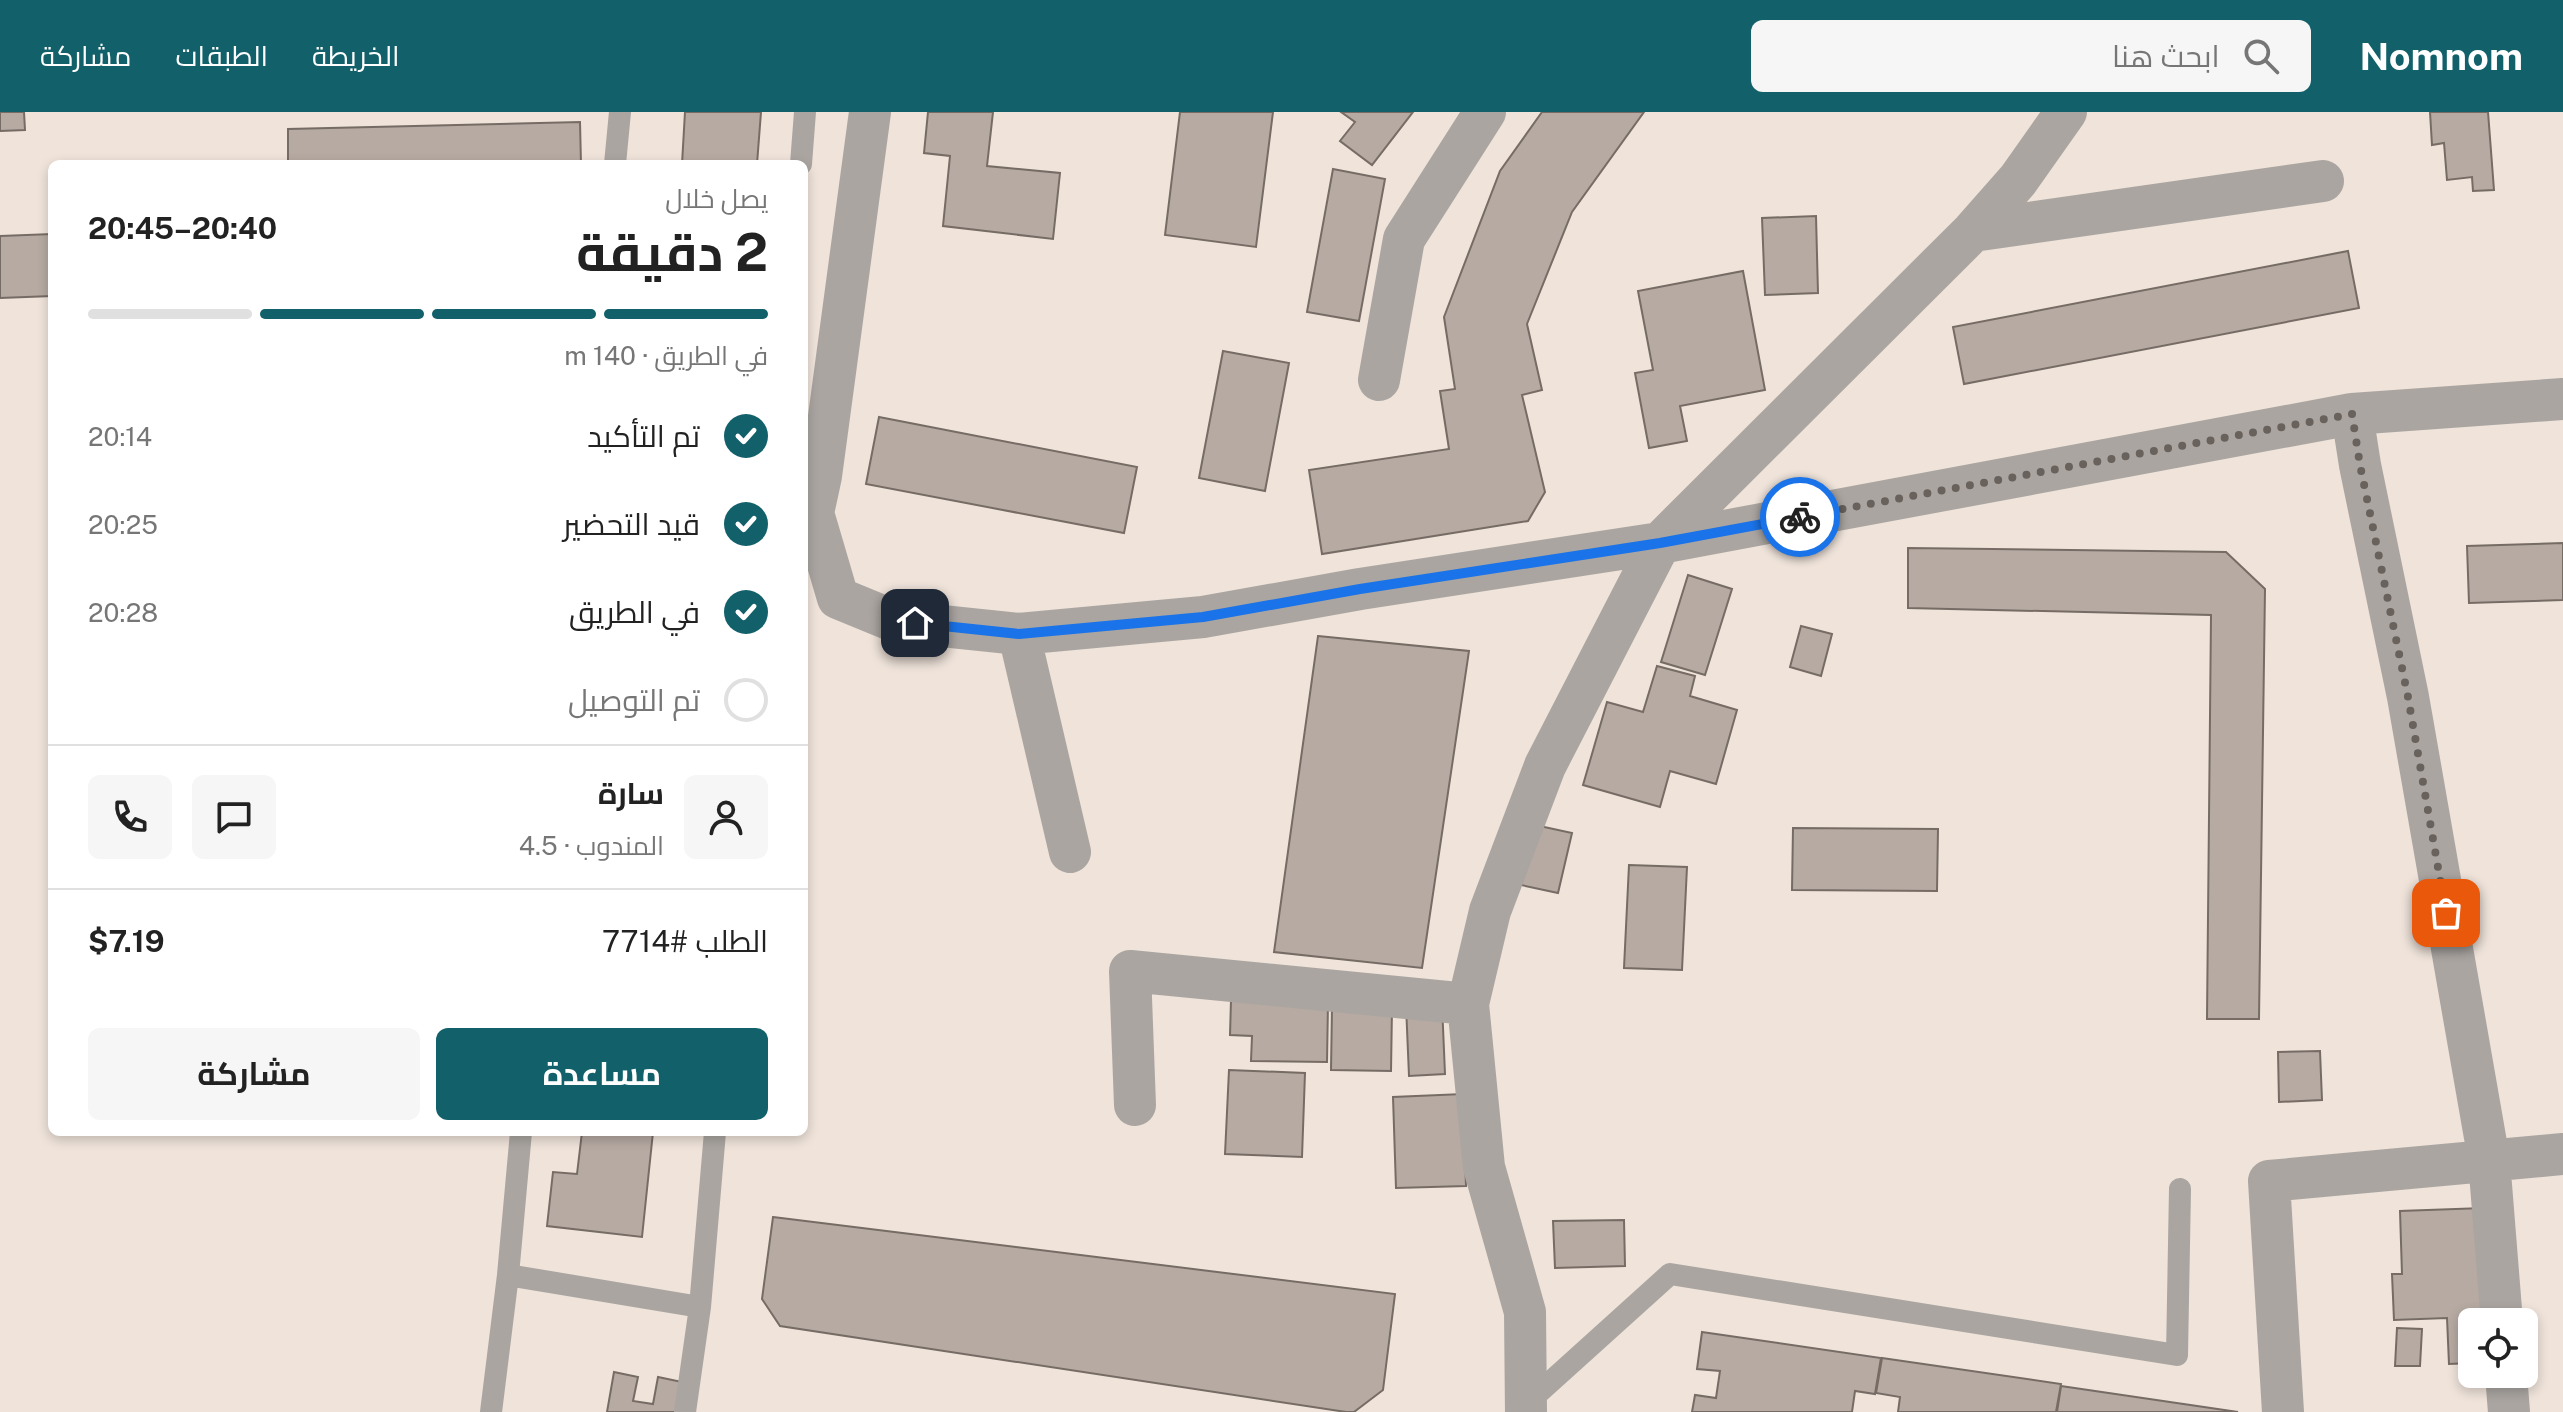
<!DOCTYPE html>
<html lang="ar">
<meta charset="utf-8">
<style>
:root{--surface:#fff;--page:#f6f6f6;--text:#222;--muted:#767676;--line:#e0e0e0;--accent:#12616a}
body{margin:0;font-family:"Public Sans",Cairo,sans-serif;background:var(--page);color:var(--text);direction:rtl;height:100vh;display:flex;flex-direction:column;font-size:30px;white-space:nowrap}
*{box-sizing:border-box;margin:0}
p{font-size:26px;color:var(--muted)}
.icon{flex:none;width:44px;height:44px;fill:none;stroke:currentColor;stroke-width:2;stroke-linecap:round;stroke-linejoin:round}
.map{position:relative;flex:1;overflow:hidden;direction:ltr}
.details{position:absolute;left:48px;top:48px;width:760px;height:976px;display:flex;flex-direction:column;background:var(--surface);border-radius:12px;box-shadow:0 4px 12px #0003;direction:rtl}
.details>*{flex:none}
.buttons{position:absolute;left:2458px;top:1196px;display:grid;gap:16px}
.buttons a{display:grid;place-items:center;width:80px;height:80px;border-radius:12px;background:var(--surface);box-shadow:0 4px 12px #0003;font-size:40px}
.pin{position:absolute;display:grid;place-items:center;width:68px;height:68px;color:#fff;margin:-34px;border-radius:16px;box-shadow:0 4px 12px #0006}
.courier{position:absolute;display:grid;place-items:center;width:80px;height:80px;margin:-40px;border:6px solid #1a73e8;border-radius:50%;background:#fff;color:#222;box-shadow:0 2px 10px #0007}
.head em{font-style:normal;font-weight:700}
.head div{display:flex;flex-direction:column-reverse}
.head{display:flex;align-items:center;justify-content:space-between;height:136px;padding:0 40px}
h1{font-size:52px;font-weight:700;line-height:60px}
.bar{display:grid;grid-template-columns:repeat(4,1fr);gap:12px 8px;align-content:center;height:96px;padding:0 40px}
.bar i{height:10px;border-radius:6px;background:var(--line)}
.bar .selected{background:var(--accent)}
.bar p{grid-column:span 4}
.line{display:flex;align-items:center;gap:20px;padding:0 40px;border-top:2px solid var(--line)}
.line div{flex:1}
.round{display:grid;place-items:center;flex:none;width:84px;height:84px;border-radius:12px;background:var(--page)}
ol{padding:0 40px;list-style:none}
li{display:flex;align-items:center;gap:24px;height:88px}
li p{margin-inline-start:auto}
li .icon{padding:8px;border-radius:50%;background:var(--accent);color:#fff;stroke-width:4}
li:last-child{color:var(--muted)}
li i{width:44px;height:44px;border:4px solid var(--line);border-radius:50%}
.action{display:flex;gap:16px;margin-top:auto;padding:16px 40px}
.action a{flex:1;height:92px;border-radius:12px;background:var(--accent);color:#fff;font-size:32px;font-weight:700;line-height:92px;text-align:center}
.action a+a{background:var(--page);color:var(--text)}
header{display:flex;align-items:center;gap:48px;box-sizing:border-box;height:112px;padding:0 40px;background:var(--accent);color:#fff}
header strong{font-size:38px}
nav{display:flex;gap:44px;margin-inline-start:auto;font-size:28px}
.search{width:560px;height:72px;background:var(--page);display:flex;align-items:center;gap:20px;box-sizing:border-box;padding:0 28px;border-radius:12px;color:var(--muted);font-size:30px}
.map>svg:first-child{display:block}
.building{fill:#b6aaa2;stroke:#776c65;stroke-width:2}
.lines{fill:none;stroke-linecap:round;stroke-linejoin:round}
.lane{stroke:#aaa5a1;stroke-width:22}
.street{stroke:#aaa5a1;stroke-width:42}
.done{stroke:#68615c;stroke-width:8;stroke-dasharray:0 14.4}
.route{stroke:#1a73e8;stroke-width:10}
</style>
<header>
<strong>Nomnom</strong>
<div class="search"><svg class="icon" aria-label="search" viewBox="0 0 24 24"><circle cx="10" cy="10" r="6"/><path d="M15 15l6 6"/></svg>ابحث هنا</div>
<nav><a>الخريطة</a><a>الطبقات</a><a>مشاركة</a></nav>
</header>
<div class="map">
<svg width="2563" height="1300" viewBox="0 0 2563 1300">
<rect width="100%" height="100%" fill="#efe3da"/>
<path class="building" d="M0,0h24l1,18 -25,1z
M685,0h76l-4,52h-75z
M928,0h65l-6,54 73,7 -7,66 -110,-13 7,-70 -26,-3z
M1180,0h93l-17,135 -91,-12z
M1341,0h72l-41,53 -32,-24 15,-19z
M1542,0h102l-72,100 -45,112 15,66 -20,5 23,97 -17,29 -206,33 -13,-84 140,-21 -9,-58 15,-2 -11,-72 56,-146z
M2430,0h58l6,78 -21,1 -1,-14 -25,3 -3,-37 -12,2z
M580,10l1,42h-293v-35z
M1333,57l52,10 -26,142 -52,-9z
M1816,104l2,77 -53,2 -3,-77z
M52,122v62l-52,2v-62z
M2348,139l11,57 -395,76 -11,-57z
M1743,159l22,119 -85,16 7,35 -38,7 -14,-75 18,-3 -15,-79z
M1223,239l66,12 -24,128 -66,-13z
M879,305l258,50 -13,66 -258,-49z
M2563,431v57l-94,3 -2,-57z
M1908,436l318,4 39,37 -6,430h-52l4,-404 -303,-7z
M1688,463l44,14 -27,86 -44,-13z
M1801,514l31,8 -11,42 -31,-9z
M1318,524l151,15 -47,317 -148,-16z
M1657,554l38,10 -5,20 47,14 -21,74 -46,-13 -10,36 -77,-22 24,-83 36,10z
M1535,713l37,8 -14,60 -51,-11z
M1793,716l145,1 -1,62 -145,-1z
M1629,753l58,2 -5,103 -58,-2z
M1231,888l97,3 -1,59 -76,-1 1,-25 -22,-1z
M1442,892l3,70 -36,2 -3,-71z
M1332,895l60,1 -1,63 -60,-1z
M2320,939l2,49 -43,2 -1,-50z
M1229,958l76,3 -3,84 -77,-3z
M1463,982l3,92 -70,2 -3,-91z
M582,1020h71l-11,105 -95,-11 6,-54 24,2z
M2483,1096l5,114h-16v41l-23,1 -2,-46 -53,2 -2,-46h10l-2,-63z
M773,1105l622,77 -12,96 -29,22h-8l-566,-86 -18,-27z
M1624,1108l1,46 -70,2 -2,-47z
M2397,1216l25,1 -2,37h-25z
M1702,1220l179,26 -6,36 -20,-3 -3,21h-160l3,-17 21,3 4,-27 -23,-2z
M1882,1246l179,26 -5,28h-158l2,-15 -24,-4z
M614,1260l24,5 -5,24 20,3 5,-27 24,5 -5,30h-70z
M2061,1274l177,26h-181z"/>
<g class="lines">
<path class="lane" d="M615,52l5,-52
M801,52l4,-52
M521,1020l-13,143 192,32 15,-175
M1527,1291l143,-129 507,81 3,-166
M491,1300l17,-137
M685,1300l15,-105"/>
<path class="street" d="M870,0l-49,364 -8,37 25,85 56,23 125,13 184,-17 157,-28 300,-46 692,-129 8,51 48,232 81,463 13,162
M1973,119l350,-50
M1379,268l25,-141 81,-127
M2352,302l211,-15
M1019,522l51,218
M1135,993l-5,-134 338,33
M2506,1262l3,38
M1526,1300l-1,-100 -41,-145 -16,-163 22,-93 55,-145 115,-223 313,-312 45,-51 48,-68
M2283,1300l-14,-231 294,-27"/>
</g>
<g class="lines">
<path class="done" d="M1800,405l552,-103 8,51 48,232 38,216"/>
<path class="route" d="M915,511l104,11 184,-17 157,-28 300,-46 140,-26"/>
</g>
</svg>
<div class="buttons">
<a><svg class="icon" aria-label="locate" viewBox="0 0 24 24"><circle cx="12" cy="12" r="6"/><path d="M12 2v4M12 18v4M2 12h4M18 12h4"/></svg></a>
</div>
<div class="pin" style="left:2446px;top:801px;background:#ea580c"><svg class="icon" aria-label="bag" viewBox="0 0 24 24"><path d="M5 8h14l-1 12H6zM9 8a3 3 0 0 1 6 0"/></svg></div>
<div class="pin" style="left:915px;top:511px;background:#1f2937"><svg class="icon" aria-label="home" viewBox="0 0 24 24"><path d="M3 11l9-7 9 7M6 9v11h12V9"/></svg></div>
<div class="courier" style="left:1800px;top:405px"><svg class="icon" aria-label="bike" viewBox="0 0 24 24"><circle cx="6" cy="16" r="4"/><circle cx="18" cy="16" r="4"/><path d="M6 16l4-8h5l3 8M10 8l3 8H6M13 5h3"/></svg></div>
<section class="details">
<div class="head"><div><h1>2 دقيقة</h1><p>يصل خلال</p></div><em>20:40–20:45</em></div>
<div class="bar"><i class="selected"></i><i class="selected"></i><i class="selected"></i><i></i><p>في الطريق · 140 m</p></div>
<ol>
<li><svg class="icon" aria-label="check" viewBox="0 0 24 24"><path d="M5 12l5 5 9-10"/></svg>تم التأكيد<p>20:14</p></li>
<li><svg class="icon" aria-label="check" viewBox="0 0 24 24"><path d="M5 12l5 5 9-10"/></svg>قيد التحضير<p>20:25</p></li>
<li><svg class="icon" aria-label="check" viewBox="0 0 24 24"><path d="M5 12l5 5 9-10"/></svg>في الطريق<p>20:28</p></li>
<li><i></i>تم التوصيل</li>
</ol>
<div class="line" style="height:144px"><a class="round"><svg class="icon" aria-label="person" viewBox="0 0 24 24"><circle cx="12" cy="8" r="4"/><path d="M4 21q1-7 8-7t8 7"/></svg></a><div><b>سارة</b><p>المندوب · 4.5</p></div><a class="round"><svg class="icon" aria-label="chat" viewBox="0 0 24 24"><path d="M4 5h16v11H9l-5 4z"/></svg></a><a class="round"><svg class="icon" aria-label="phone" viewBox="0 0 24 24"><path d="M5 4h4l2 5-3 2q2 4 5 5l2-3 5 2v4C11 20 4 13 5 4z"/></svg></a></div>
<div class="line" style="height:104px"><div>الطلب #7714</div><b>$7.19</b></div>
<div class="action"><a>مساعدة</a><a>مشاركة</a></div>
</section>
</div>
